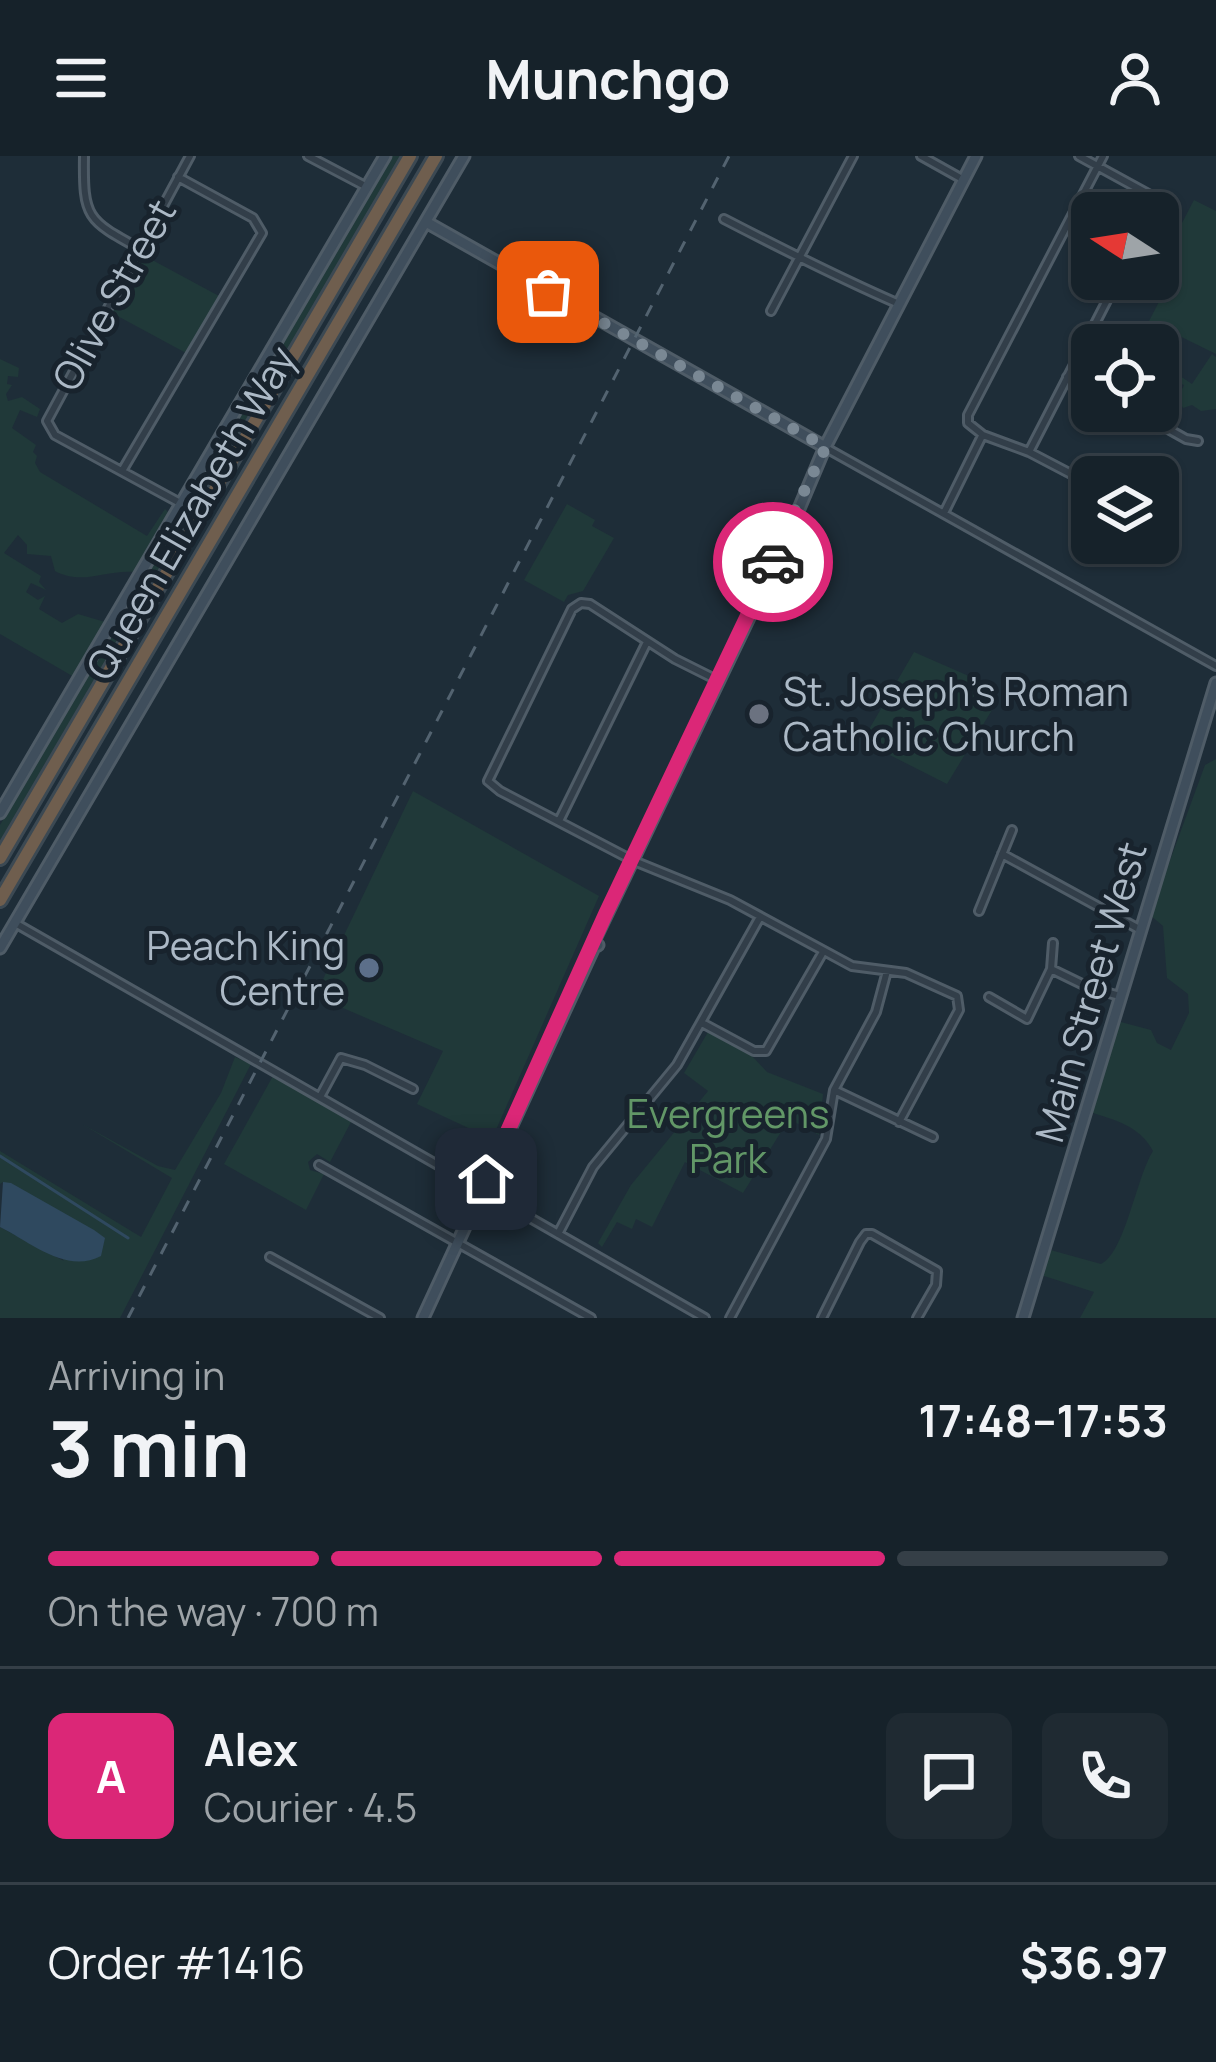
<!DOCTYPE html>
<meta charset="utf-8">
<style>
:root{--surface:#16222a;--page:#1f2a32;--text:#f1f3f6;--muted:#9ea4a8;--line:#353f47;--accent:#db2777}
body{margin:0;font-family:Manrope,sans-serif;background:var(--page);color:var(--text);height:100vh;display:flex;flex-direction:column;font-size:45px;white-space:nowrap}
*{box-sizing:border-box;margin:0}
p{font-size:39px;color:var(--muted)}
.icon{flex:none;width:66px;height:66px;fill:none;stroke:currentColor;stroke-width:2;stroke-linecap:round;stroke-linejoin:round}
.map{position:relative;height:1162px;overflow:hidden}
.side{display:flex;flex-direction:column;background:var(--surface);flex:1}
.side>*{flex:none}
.needle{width:78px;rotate:282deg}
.controls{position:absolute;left:1071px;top:36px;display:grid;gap:24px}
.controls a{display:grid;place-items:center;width:108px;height:108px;border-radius:18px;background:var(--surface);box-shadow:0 3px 9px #0004,0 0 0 3px var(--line);font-size:60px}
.pin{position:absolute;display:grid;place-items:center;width:102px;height:102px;color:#fff;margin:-51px;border-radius:24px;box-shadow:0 6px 18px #0006}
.courier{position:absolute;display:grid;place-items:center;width:120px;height:120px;margin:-60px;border:9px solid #db2777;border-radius:50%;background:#fff;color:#222;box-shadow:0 3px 15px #0007}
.headline em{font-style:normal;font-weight:700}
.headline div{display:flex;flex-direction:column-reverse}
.headline{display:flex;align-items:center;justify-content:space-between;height:204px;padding:0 48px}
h1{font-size:78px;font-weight:700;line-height:90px}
.bar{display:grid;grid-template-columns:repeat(4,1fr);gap:18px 12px;align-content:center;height:144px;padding:0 48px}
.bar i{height:15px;border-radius:9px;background:var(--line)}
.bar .current{background:var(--accent)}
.bar p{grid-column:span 4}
.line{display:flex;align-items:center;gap:30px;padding:0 48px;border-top:3px solid var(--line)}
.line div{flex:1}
.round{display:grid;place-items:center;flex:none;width:126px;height:126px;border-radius:18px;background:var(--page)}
header{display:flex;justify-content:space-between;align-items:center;height:156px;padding:0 48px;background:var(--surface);font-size:54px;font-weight:700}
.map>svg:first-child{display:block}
.green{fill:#203939}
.water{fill:#2f495f}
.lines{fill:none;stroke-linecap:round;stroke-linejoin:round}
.stream{stroke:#2f495f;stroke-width:3}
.street-casing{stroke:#4f5c67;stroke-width:12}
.secondary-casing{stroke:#4f5c67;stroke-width:15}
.highway-casing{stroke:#3c4953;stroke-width:18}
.street{stroke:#323e49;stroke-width:6}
.secondary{stroke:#3f4e5c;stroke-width:9}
.highway{stroke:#6f5e4e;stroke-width:12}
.rail{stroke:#536370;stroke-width:3;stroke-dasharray:12 12;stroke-linecap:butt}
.done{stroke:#7a8894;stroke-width:12;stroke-dasharray:0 21.6}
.route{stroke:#db2777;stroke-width:15}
.worship-dot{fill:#6b7280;stroke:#18232d;stroke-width:4.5}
.service-dot{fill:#5c6f8a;stroke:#18232d;stroke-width:4.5}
.labels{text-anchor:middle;stroke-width:10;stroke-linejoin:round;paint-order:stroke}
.street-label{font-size:39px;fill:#acb9c6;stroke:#18232d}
.poi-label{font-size:39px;fill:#acb9c6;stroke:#18232d;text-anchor:start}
.park-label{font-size:39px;fill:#629767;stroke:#18232d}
</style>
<header><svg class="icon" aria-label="menu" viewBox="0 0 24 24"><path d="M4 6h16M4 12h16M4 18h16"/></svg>Munchgo<svg class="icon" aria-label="person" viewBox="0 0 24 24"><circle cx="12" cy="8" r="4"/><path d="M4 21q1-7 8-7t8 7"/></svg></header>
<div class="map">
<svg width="1216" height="1162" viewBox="0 0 1216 1162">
<rect width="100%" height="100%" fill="#1e2d38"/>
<path class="green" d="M392,0h9l-401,685v-16z
M1194,44l22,11v143l-67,-33 24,-46 -14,-8z
M143,99l76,41 -33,57 -74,-40z
M1212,198l4,3v52l-15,2 -9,-6 -9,3 -5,-10 6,-13 -9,-4 -1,-9 18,12z
M0,203l19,9 -1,9 -10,-1 -1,8 5,1 -6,9 2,7 14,-4 18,12 -3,8 -17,-7 -8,18 24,17 -3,7 4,4 -2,7 5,9 107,64 18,-27 4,4 -34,59c-29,-3 -52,14 -80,-1l-4,-15 -24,-2v-9l-9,-10 -14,18 37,23 -2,6 7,8 -15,-7 -5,9 12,8 7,-4 -6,13 23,14 16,-9 27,8 -31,55 -74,-43z
M567,348l28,16 -3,6 22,12 -31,53 -15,4 -4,7 -40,-22z
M914,496l73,32 8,21 -48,79 -81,-41 -2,-5z
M1216,603v559h-136l14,-26 -53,-17 6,-26 54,15c24,-11 35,-86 52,-113 -13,-25 -38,-31 -63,-39l27,-91 34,9 6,13 14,7 18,-37 -1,-19 -21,-16 -4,-52 -13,-11 55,-150z
M413,635l186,105 -107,243 -75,-35 26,-53 -128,-55z
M708,876l43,23 16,17 56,22 -4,41 -30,-16 -46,74 -58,-31 -33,65 -16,-8 -4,10 -15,-7 -15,25 -4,-4 33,-58 77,-94 -24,-18z
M235,901l16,7 -131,254h-120v-91l64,34 -61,-79 -3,2v-33l141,86 31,-59 -90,-54 76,42 17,4 46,-77z
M273,920l79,44 -22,42 -13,-8 -9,8 2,8 14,4 -18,36 -82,-46z"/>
<path class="water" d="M3,1026l8,1 83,47 11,8 -4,18c-35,18 -69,-13 -101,-29z"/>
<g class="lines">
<path class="stream" d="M0,1000l128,82"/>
<defs>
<path id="street" d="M84,0c-1,62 3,64 56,93
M308,0l59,31
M921,0l43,24
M1079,0l73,40 4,4 -4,13
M724,63c58,30 115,59 175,85
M771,155l82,-155
M1158,218l16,-29
M1067,221l25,12
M1136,255l50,28 12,2
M826,292l390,218
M1029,296l89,-173
M122,315l140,-238 -9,-15 -75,-41
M1092,329l-63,-33 -46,-17 -15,-12v-8l135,-259
M180,347l-125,-68 -8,-14 143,-265
M944,357l38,-77
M1158,364l10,6
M717,524l-42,-21 -85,-55 -9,-1 -9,6 -84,172 12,10 134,70 96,39 122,66 54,7 51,23 2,14 -60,112
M559,665l88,-179
M1002,698l137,75
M979,755l33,-81
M15,767l690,395
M1051,813l39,19 30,8
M989,841l38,22 24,-50 2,-26
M702,867l52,28h12l57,-99
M834,934l99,47
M321,939l20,-37 24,7 48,24
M319,1009l272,153
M558,1078l35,-67 84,-102 83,-148
M270,1101l110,61
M730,1162l96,-179 8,-49 42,-78 11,-41
M822,1162l38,-76 6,-8h6l65,37 -1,14 -19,33"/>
<path id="secondary" d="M426,66l399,225
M0,657l385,-657
M594,791l-1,-4 189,-394 43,-102 151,-291
M0,792l464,-792
M423,1162l171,-371 4,-2
M1023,1162l193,-635"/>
<path id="highway" d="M0,702l410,-702
M0,744l436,-744"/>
</defs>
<use href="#street" class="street-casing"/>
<use href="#secondary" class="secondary-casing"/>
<use href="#highway" class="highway-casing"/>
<use href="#street" class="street"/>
<use href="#secondary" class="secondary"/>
<use href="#highway" class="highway"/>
<path class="rail" d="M128,1162l601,-1162"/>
</g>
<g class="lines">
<path class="done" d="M548,136l278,155 -50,101 -3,14"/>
<path class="route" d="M486,1023l120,-266 167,-351"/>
</g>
<circle class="worship-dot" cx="759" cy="558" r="12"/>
<circle class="service-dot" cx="369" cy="812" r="12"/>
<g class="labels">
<g class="street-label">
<text transform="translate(114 139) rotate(-61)" y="14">Olive Street</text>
<text transform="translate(191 357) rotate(-60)" y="14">Queen Elizabeth Way</text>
<text transform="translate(1091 836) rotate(-74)" y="14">Main Street West</text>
</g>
<g class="poi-label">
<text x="783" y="550">St. Joseph's Roman<tspan x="783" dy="45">Catholic Church</tspan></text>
<text x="345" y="804" text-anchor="end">Peach King<tspan x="345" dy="45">Centre</tspan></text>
</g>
<g class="park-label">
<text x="728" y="972">Evergreens<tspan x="728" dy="45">Park</tspan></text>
</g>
</g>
</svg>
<div class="controls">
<a><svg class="needle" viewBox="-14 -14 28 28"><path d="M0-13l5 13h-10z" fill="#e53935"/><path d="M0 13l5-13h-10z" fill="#9ea4a8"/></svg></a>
<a><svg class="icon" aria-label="locate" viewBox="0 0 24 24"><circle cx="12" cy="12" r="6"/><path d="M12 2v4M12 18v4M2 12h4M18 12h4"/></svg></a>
<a><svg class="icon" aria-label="layers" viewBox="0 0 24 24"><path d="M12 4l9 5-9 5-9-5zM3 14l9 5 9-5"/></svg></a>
</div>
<div class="pin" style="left:548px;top:136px;background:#ea580c"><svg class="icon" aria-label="bag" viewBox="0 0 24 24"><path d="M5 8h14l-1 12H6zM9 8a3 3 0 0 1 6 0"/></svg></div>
<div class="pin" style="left:486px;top:1023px;background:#1f2937"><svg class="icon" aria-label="home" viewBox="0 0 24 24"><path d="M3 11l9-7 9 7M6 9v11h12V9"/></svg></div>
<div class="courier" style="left:773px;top:406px"><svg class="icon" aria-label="car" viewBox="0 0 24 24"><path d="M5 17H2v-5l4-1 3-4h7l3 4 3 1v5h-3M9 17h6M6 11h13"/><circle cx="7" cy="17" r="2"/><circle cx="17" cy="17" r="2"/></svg></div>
</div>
<section class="side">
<div class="headline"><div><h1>3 min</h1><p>Arriving in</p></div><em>17:48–17:53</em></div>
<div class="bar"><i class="current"></i><i class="current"></i><i class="current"></i><i></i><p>On the way · 700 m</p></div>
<div class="line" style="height:216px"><b class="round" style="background:var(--accent);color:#fff">A</b><div><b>Alex</b><p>Courier · 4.5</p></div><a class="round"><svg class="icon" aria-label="chat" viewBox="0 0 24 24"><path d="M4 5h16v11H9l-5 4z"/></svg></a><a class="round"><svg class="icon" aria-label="phone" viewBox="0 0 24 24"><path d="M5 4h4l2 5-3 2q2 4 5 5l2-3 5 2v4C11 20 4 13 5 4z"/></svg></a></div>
<div class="line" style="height:156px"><div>Order #1416</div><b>$36.97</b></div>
</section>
